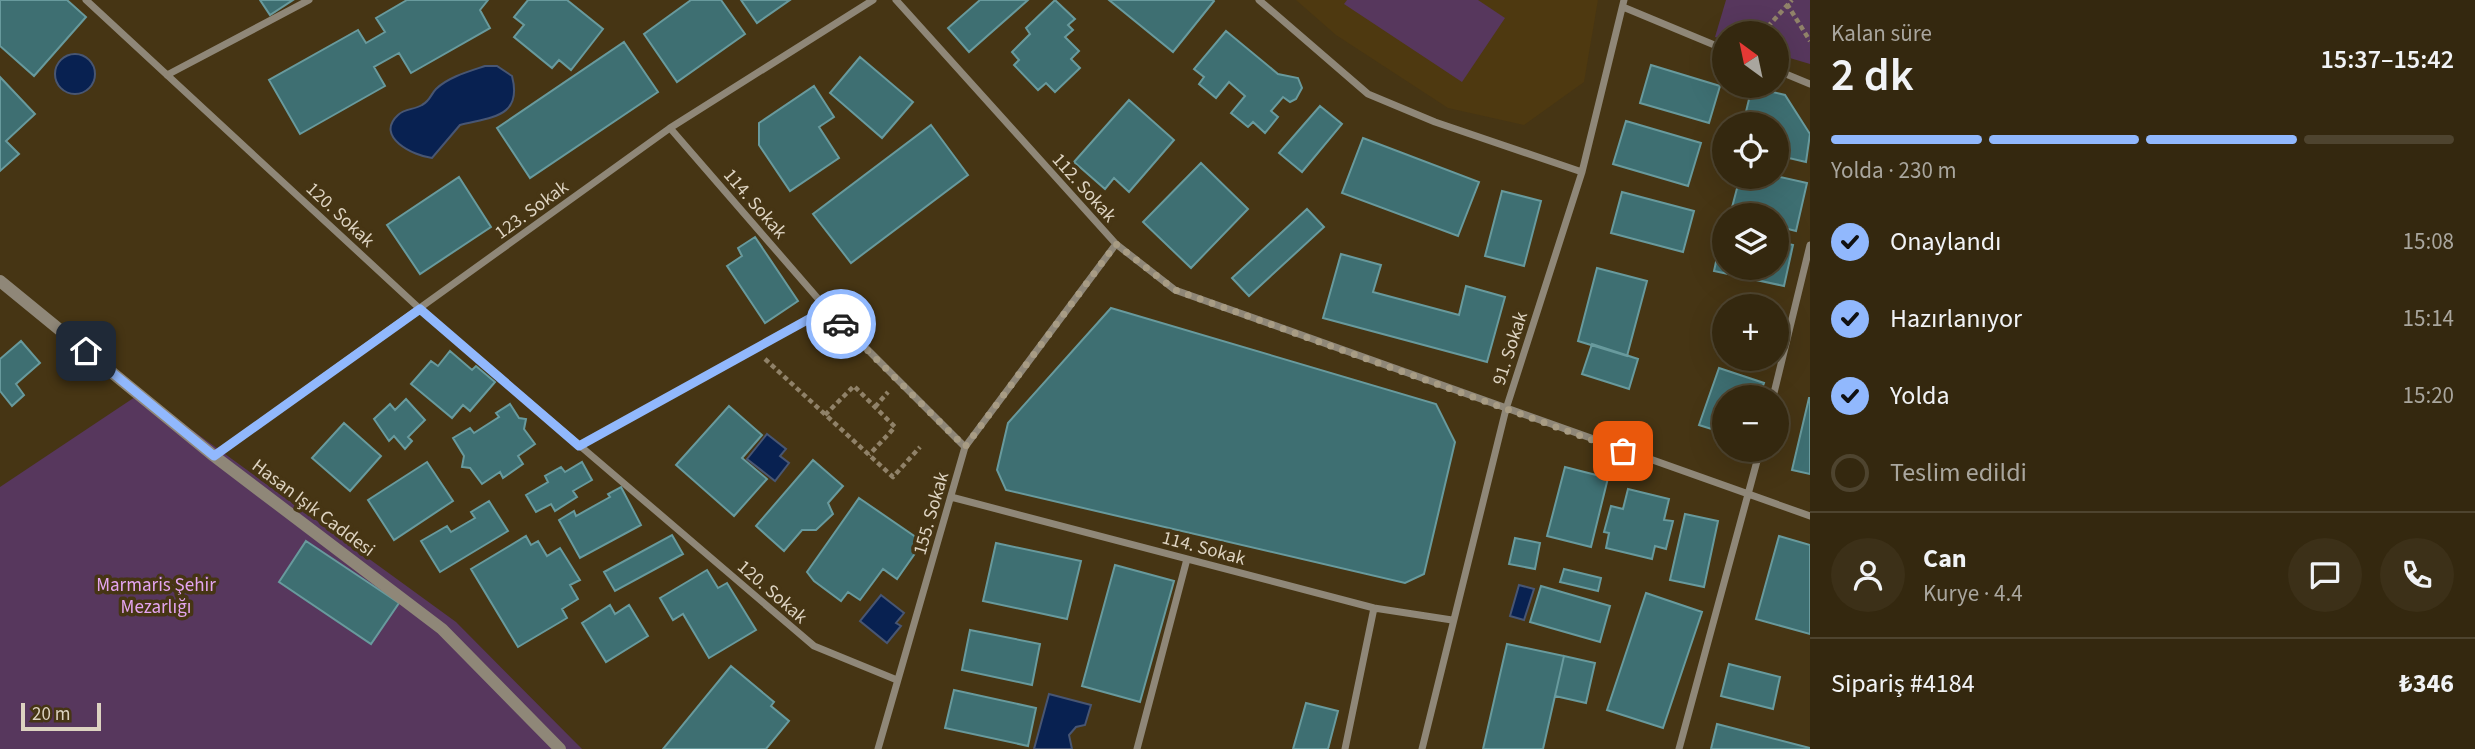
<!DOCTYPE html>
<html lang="tr">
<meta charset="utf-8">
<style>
:root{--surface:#34280f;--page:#3c3018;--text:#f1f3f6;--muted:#a9a69e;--line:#4e442f;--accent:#91b8fd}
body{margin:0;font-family:"Source Sans 3",sans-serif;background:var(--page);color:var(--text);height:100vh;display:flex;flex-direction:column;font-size:26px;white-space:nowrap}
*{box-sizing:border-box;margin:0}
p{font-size:23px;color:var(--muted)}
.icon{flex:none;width:38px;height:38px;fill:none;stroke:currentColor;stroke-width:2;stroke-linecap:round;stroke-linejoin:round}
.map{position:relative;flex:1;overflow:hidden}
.drawer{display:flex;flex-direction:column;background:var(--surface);width:665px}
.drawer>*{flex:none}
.needle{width:46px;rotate:327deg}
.buttons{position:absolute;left:1712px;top:21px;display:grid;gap:14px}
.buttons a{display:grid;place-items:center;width:77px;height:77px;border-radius:50%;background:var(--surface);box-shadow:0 7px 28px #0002,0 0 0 2px var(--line);font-size:35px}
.scale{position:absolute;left:21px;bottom:18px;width:80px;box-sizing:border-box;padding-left:7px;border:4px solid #ddd3c1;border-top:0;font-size:19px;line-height:24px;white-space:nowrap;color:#ddd3c1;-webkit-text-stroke:5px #463514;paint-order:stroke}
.pin{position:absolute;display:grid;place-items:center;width:60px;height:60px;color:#fff;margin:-30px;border-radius:14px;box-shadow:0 4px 10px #0006}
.courier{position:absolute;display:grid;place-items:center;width:70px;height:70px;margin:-35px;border:5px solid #91b8fd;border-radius:50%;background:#fff;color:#222;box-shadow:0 2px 9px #0007}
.overview em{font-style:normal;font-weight:600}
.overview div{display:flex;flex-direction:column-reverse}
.overview{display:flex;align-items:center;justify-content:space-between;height:119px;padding:0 21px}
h1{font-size:46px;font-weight:600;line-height:52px}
.bar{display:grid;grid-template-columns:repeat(4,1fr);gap:10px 7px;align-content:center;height:84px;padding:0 21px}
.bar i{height:9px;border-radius:5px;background:var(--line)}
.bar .current{background:var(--accent)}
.bar p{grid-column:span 4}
.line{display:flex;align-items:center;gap:18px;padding:0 21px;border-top:2px solid var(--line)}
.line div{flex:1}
.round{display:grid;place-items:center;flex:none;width:74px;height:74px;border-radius:37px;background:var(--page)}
ol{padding:0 21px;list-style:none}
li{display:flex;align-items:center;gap:21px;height:77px}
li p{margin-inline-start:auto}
li .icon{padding:7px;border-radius:50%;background:var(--accent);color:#111;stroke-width:4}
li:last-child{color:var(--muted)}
li i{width:38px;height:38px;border:4px solid var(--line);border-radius:50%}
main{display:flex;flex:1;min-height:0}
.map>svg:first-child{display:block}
.built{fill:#4e3910}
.green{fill:#57375d}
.water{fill:#082151;stroke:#485673;stroke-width:2}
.building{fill:#3e6f72;stroke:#689a9d;stroke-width:2}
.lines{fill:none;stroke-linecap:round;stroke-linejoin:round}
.path{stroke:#908269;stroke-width:4.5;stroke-dasharray:5 3.5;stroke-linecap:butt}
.minor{stroke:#8f8778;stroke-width:7}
.tertiary{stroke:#8f8778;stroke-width:12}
.done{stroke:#a89c84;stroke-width:7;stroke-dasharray:0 12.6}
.route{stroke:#91b8fd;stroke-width:9}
.labels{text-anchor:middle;stroke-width:7;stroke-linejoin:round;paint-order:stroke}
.street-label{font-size:19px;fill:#ddd3c1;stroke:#463514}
.park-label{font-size:19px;fill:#e4a5f0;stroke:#463514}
</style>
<main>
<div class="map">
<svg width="1810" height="749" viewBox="0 0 1810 749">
<rect width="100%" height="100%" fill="#463514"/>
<path class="built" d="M1296,0h302l-14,82 -60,43 -76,-17 -112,-73z"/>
<path class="green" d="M1347,0h131l27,18 -43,64 -118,-78z
M1726,0h84v64l-34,-10v-21h-52v6l-9,-2z
M141,393l315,229 126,127h-582v-262z"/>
<path class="water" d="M55 74a20 20 0 1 1 40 0a20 20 0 1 1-40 0Z
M485,66h12l15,10c11,42 -22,41 -52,49l-28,33c-18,-2 -58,-21 -34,-43 7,-7 16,-5 24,-10 8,-4 9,-11 14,-16 12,-12 34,-18 49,-23z
M767,434l19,15 -6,7 9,7 -14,18 -28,-22z
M1519,585l15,4 -10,31 -14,-4z
M881,595l23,18 -8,10 5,3 -14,17 -27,-22z
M1049,694l42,11 -6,20 -9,2 -7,8 3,14h-38z"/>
<path class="building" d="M0,0h67l19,17 -52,59 -34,-30z
M260,0h33l-23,15z
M407,0h81l-8,10 10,18 -79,45 -12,-20 -25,14 11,19 -85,48 -31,-54 89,-50 8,13 19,-11 -9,-14z
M528,0h39l36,29 -32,41 -12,-10 -7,8 -38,-31 10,-12 -10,-8z
M691,0h30l24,34 -68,48 -33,-48z
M741,0h49l-33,23z
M980,0h48l-59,52 -21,-24z
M1055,0l20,19 -7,6 5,5 -8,7 14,14 -8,8 9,9 -25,24 -9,-9 -8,7 -24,-25 5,-5 -7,-8 18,-18 -4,-6z
M1109,0h104l1,1 -41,51z
M1226,31l52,43 20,4 4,10 -6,11 -6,3 -7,-5 -12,14 7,6 -13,16 -12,-11 -5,5 -17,-14 14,-17 -16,-14 -13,16 -17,-14 5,-7 -10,-8z
M624,42l34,50 -128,86 -33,-50z
M860,57l53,45 -31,36 -52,-45z
M1651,65l69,21 -11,37 -69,-20z
M0,77l35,37 -29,27 13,13 -19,17z
M814,86l20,31 -15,10 20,31 -49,33 -31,-46v-22z
M1752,87l33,8 25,39 -4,28 -30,-7v-31h-33z
M1129,100l45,40 -45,52 -15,-14 -9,11 -31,-27z
M1320,106l22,18 -40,48 -23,-19z
M1626,121l75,22 -13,43 -75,-22z
M931,125l37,50 -117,88 -38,-49z
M1363,138l116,44 -21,54 -116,-43z
M1201,163l47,46 -57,59 -48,-46z
M1776,176l31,7 -11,48 -20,-5v-11h-46l10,-38z
M459,177l32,50 -71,47 -33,-49z
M1502,191l39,10 -17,65 -39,-10z
M1622,192l72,19 -11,41 -72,-19z
M1307,209l17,18 -75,69 -17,-18z
M1723,230l1,38h52v-27l17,4 -9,41 -70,-15z
M755,237l43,64 -33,22 -38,-57 15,-10 -4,-8z
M1341,254l40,11 -8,27 86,23 7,-29 39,11 -18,65 -164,-44z
M1597,268l50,13 -20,75 -49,-15z
M1111,308l325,96 19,38 -31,132 -19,9 -399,-93 -9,-20 11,-47z
M21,341l19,22 -24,21 8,11 -12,11 -12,-15v-32z
M1592,344l46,15 -9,30 -47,-15z
M450,351l22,19 4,-4 19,16 -25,29 -7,-6 -11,13 -41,-34 20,-23 7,5z
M1719,368l45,15 -5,14h-35v36l-25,-8z
M1809,398h1v76l-18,-4z
M406,399l19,21 -17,17 4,4 -7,8 -11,-13 -5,5 -15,-22 16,-15 5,6z
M510,404l9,14 7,1 -2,10 11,15 -17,12 5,8 -20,14 -3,-6 -18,12 -12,-16 -8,-1 2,-11 -11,-18 17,-10 4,5 25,-16 -3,-4z
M729,406l33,29 -20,23 25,21 -33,37 -58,-51z
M344,423l37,33 -31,35 -38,-33z
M813,460l30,26 -15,17 5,11 -17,16h-14l-18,21 -28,-25z
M427,462l26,39 -59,39 -26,-40z
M582,462l10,18 -19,11 4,6 -22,14 -4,-7 -15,8 -10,-17 22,-13 -3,-6 16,-9 4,5z
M1565,467l43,11 -17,69 -44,-11z
M621,487l20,38 -61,33 -21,-38 15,-9 2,5 34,-19 -2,-3z
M1628,489l41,10 -5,21 9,1 -7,28 -11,-3 -3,13 -46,-11 3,-15 -5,-1 7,-26 12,3z
M859,498l64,44 -26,37 -14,-10 -23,31 -12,-8 -7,9 -27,-20 -7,-9z
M489,501l19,30 -68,41 -19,-31 26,-15 4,6 24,-14 -4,-6z
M1685,514l33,7 -14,66 -34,-7z
M672,535l11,19 -68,37 -11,-19z
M526,536l5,9 7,-4 9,15 13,-8 20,32 -10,5 8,14 -16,10 5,9 -49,29 -47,-78z
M1779,536l31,9v89l-54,-15z
M1515,538l25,5 -5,26 -26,-5z
M306,541l93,62 -28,41 -92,-62z
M996,543l85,18 -14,58 -84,-18z
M1115,565l59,16 -34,121 -58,-16z
M1564,569l37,9 -3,13 -38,-9z
M707,570l11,18 9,-5 29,47 -47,28 -26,-44 -10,6 -13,-22z
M1541,586l69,20 -10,36 -70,-20z
M1646,593l56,19 -39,116 -56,-18z
M610,605l5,9 14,-9 19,31 -42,26 -24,-39z
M970,630l70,14 -8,41 -70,-15z
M1507,644l57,12 -21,93h-60z
M1564,656l31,7 -9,40 -31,-7z
M1729,664l51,13 -7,32 -52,-13z
M731,666l43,36 -3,4 18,15 -23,28h-103z
M954,690l82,18 -8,38 -83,-18z
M1306,703l32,8 -10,38h-35z
M1717,724l93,24v1h-99z"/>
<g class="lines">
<path class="path" d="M1787,4l23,37
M1762,33l30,-33
M765,359l128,118 27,-30
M875,407l13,-15
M825,415l29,-29 41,41 -26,28"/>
<path class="minor" d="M86,0l334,309 394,337 83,34
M896,0l220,244 59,46 635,226
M1259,0l109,94 67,28 147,50
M1623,7l101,42
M1776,70l34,14
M167,75l142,-75
M670,128l157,181 138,138
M1773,397l37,-152
M579,446l248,-137
M214,456l456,-328 203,-128
M951,497l423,111 78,12
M878,749l87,-302 151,-203
M1137,749l50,-190
M1345,749l29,-141
M1422,749l84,-340 76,-237 42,-172
M1679,749l81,-299"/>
<path class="tertiary" d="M0,281l214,175 228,173 118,120"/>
</g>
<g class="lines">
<path class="done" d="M841,324l124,123 151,-203 59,46 448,161"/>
<path class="route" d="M86,351l128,105 206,-147 159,137 248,-137 14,15"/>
</g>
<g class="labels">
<g class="street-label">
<text transform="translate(1085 187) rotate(48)" y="7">112. Sokak</text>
<text transform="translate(756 203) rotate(49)" y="7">114. Sokak</text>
<text transform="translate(531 209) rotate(-36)" y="7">123. Sokak</text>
<text transform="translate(341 214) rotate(43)" y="7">120. Sokak</text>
<text transform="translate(1509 348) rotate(-72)" y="7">91. Sokak</text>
<text transform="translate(314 507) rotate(37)" y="7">Hasan Işık Caddesi</text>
<text transform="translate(930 513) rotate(-74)" y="7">155. Sokak</text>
<text transform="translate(1204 547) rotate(15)" y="7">114. Sokak</text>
<text transform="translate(773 591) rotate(41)" y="7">120. Sokak</text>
</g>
<g class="park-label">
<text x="156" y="591">Marmaris Şehir<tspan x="156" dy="22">Mezarlığı</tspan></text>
</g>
</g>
</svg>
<div class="buttons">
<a><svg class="needle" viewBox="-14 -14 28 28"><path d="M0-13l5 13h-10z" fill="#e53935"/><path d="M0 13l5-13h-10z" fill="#a9a69e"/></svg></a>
<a><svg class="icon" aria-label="locate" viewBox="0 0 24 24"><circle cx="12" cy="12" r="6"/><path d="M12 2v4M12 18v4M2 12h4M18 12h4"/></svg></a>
<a><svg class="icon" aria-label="layers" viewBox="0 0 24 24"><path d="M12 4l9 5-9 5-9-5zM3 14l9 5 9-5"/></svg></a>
<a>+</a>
<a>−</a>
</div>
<div class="scale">20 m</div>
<div class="pin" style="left:1623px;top:451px;background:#ea580c"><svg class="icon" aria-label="bag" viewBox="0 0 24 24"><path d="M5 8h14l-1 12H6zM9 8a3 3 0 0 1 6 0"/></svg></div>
<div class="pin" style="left:86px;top:351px;background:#1f2937"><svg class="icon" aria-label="home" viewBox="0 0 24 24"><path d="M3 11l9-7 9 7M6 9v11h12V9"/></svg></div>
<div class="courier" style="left:841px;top:324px"><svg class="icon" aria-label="car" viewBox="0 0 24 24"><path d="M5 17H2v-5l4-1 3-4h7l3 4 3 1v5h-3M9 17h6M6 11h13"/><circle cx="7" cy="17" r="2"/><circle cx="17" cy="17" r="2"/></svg></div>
</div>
<section class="drawer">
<div class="overview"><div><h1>2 dk</h1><p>Kalan süre</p></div><em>15:37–15:42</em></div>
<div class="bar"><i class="current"></i><i class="current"></i><i class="current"></i><i></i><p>Yolda · 230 m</p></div>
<ol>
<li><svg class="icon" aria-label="check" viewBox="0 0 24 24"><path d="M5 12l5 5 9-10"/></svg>Onaylandı<p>15:08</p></li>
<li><svg class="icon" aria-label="check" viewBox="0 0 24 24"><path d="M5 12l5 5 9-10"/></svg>Hazırlanıyor<p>15:14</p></li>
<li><svg class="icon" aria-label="check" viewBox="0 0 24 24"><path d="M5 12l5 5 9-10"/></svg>Yolda<p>15:20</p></li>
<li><i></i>Teslim edildi</li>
</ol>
<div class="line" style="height:126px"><a class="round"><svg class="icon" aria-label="person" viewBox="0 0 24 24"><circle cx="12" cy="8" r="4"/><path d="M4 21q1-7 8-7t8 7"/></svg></a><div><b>Can</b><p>Kurye · 4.4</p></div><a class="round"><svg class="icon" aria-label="chat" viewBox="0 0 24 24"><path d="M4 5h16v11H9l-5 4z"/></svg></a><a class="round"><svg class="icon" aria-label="phone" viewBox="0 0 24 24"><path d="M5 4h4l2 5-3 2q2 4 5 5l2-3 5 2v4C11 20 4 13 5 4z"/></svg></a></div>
<div class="line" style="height:91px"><div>Sipariş #4184</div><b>₺346</b></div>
</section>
</main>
